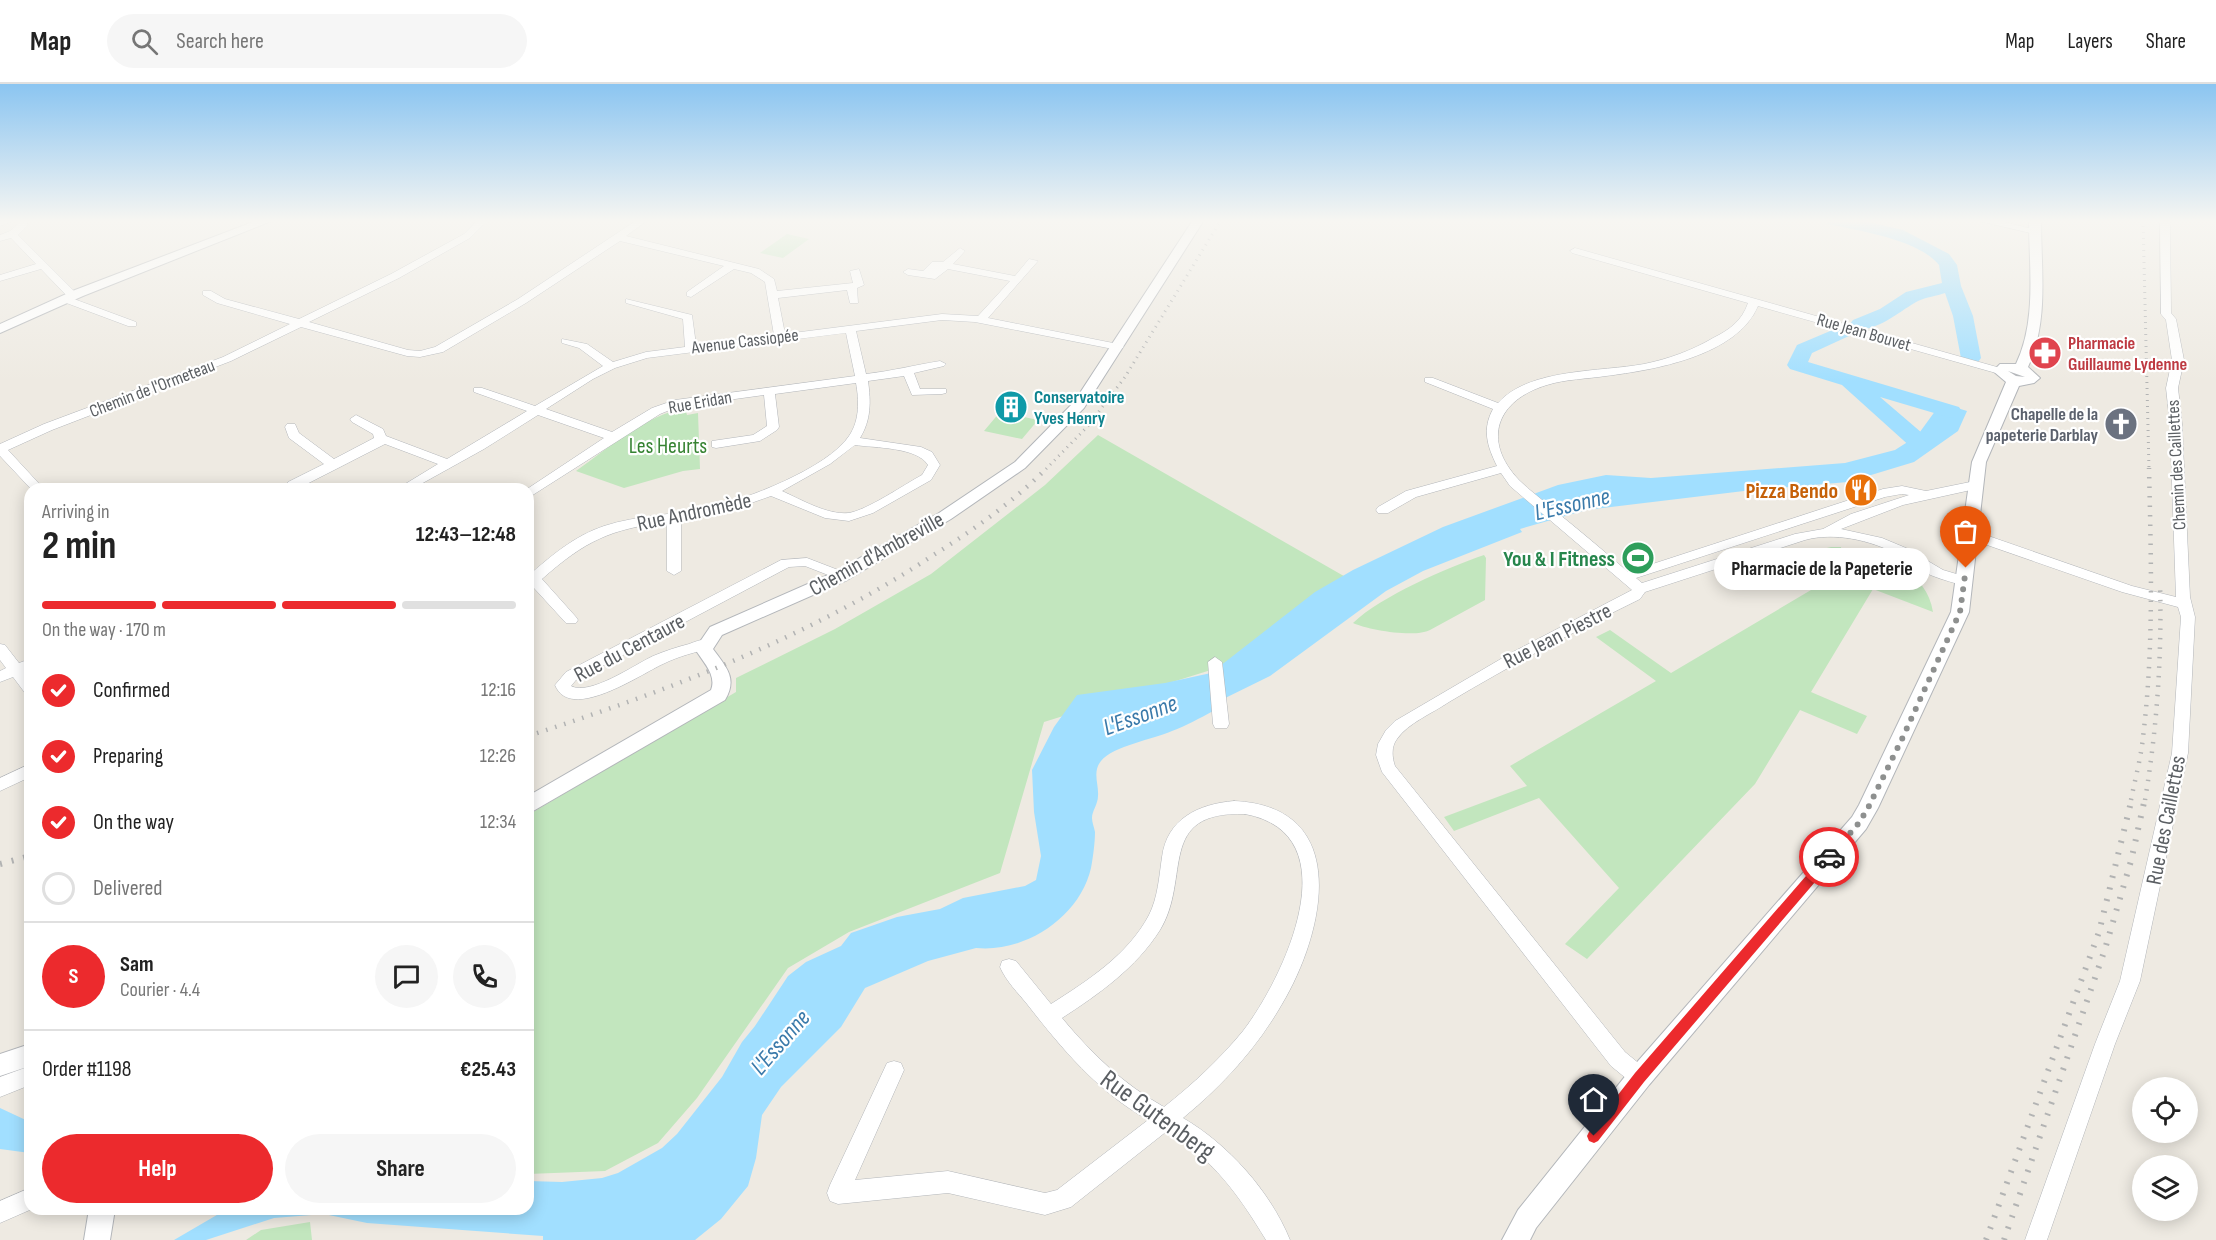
<!DOCTYPE html>
<meta charset="utf-8">
<style>
:root{--surface:#fff;--page:#f6f6f6;--text:#222;--muted:#767676;--line:#e0e0e0;--accent:#ec2a2d}
body{margin:0;font-family:"Sofia Sans Condensed",sans-serif;background:var(--page);color:var(--text);height:100vh;display:flex;flex-direction:column;font-size:22px;white-space:nowrap}
*{box-sizing:border-box;margin:0}
p{font-size:20px;color:var(--muted)}
.icon{flex:none;width:33px;height:33px;fill:none;stroke:currentColor;stroke-width:2;stroke-linecap:round;stroke-linejoin:round}
.map{position:relative;flex:1;overflow:hidden}
.details{position:absolute;left:24px;top:399px;width:510px;height:732px;display:flex;flex-direction:column;background:var(--surface);border-radius:18px;box-shadow:0 3px 15px #0003}
.details>*{flex:none}
.controls{position:absolute;left:2132px;top:993px;display:grid;gap:12px}
.controls a{display:grid;place-items:center;width:66px;height:66px;border-radius:50%;background:var(--surface);box-shadow:0 3px 15px #0003;font-size:30px}
.pin{position:absolute;display:grid;place-items:center;width:51px;height:51px;color:#fff;margin:-62px -26px;border-radius:50% 50% 50% 0;rotate:-45deg;box-shadow:0 0 6px #0007}
.pin .icon{rotate:45deg}
.courier{position:absolute;display:grid;place-items:center;width:60px;height:60px;margin:-30px;border:4px solid #ec2a2d;border-radius:50%;background:#fff;color:#222;box-shadow:0 2px 8px #0007}
.bubble{position:absolute;height:42px;border-radius:21px;background:var(--surface);box-shadow:0 3px 15px #0003;font-size:20px;font-weight:700;line-height:42px;text-align:center}
.head em{font-style:normal;font-weight:700}
.head div{display:flex;flex-direction:column-reverse}
.head{display:flex;align-items:center;justify-content:space-between;height:102px;padding:0 18px}
h1{font-size:39px;font-weight:700;line-height:45px}
.bar{display:grid;grid-template-columns:repeat(4,1fr);gap:9px 6px;align-content:center;height:72px;padding:0 18px}
.bar i{height:8px;border-radius:4px;background:var(--line)}
.bar .on{background:var(--accent)}
.bar p{grid-column:span 4}
.line{display:flex;align-items:center;gap:15px;padding:0 18px;border-top:2px solid var(--line)}
.line div{flex:1}
.round{display:grid;place-items:center;flex:none;width:63px;height:63px;border-radius:32px;background:var(--page)}
ol{padding:0 18px;list-style:none}
li{display:flex;align-items:center;gap:18px;height:66px}
li p{margin-inline-start:auto}
li .icon{padding:6px;border-radius:50%;background:var(--accent);color:#fff;stroke-width:4}
li:last-child{color:var(--muted)}
li i{width:33px;height:33px;border:3px solid var(--line);border-radius:50%}
.primary-button{display:flex;gap:12px;margin-top:auto;padding:12px 18px}
.primary-button a{flex:1;height:69px;border-radius:36px;background:var(--accent);color:#fff;font-size:24px;font-weight:700;line-height:69px;text-align:center}
.primary-button a+a{background:var(--page);color:var(--text)}
header{display:flex;align-items:center;gap:36px;box-sizing:border-box;height:84px;padding:0 30px;background:var(--surface);border-bottom:2px solid var(--line)}
header strong{font-size:28px}
nav{display:flex;gap:33px;margin-inline-start:auto;font-size:21px}
.search{width:420px;height:54px;background:var(--page);display:flex;align-items:center;gap:15px;box-sizing:border-box;padding:0 21px;border-radius:33px;color:var(--muted);font-size:22px}
.map>svg:first-child{display:block}
.green{fill:#c2e6be}
.water{fill:#a1dfff}
.lines{fill:none;stroke-linecap:round;stroke-linejoin:round}
.river{fill:#a1dfff;fill-rule:evenodd}
.minor-casing{stroke:#b3b6ba;stroke-width:1}
.tertiary-casing{stroke:#b3b6ba;stroke-width:2}
.minor{fill:#fff;fill-rule:evenodd}
.tertiary{fill:#fff;fill-rule:evenodd}
.rail-far2{stroke:#b2b3b3;stroke-width:3;stroke-dasharray:1 5;stroke-linecap:butt}
.rail-far1{stroke:#b2b3b3;stroke-width:4.5;stroke-dasharray:1.5 8;stroke-linecap:butt}
.rail{stroke:#b2b3b3;stroke-width:6;stroke-dasharray:2 10;stroke-linecap:butt}
.route{fill:#ec2a2d}
.done{stroke:#8e908f;stroke-width:6;stroke-dasharray:0 10.8}
.labels{text-anchor:middle;stroke-width:4.5;stroke-linejoin:round;paint-order:stroke}
.far-street-label{font-size:18px;fill:#5b5f63;stroke:#fff}
.far-health-label{font-size:18px;font-weight:bold;fill:#be3a42;stroke:#fff;text-anchor:start}
.far-culture-label{font-size:18px;font-weight:bold;fill:#0d838f;stroke:#fff;text-anchor:start}
.far-worship-label{font-size:18px;font-weight:bold;fill:#5b616d;stroke:#fff;text-anchor:end}
.park-label{font-size:22px;fill:#368332;stroke:#fff}
.food-label{font-size:22px;font-weight:bold;fill:#c56008;stroke:#fff;text-anchor:end}
.street-label{font-size:22px;fill:#5b5f63;stroke:#fff}
.leisure-label{font-size:22px;font-weight:bold;fill:#27864d;stroke:#fff;text-anchor:end}
.water-label{font-size:24px;font-style:italic;fill:#3a7aaa;stroke:#fff}
.near-street-label{font-size:27px;fill:#5b5f63;stroke:#fff}
</style>
<header>
<strong>Map</strong>
<div class="search"><svg class="icon" aria-label="search" viewBox="0 0 24 24"><circle cx="10" cy="10" r="6"/><path d="M15 15l6 6"/></svg>Search here</div>
<nav><a>Map</a><a>Layers</a><a>Share</a></nav>
</header>
<div class="map">
<svg width="2216" height="1156" viewBox="0 0 2216 1156">
<rect width="100%" height="100%" fill="#eeeae2"/>
<path class="green" d="M787,150l22,5 -26,19 -23,-5z
M685,324l2,7 11,-2 2,56 -17,2 -59,17 -48,-17c33,-23 68,-55 109,-63z
M1000,328l38,8 -16,19 -38,-8z
M1098,351l251,144 -106,81 -199,62 -44,151 -151,59 -61,36 -91,130 -39,45 -53,28 -77,3v-359l208,-123v-14l99,-49 96,-55 114,-89z
M1831,463h10l1,9 27,7 25,10 7,-7c17,12 29,26 32,46l-60,-23 -62,103 56,24 -10,18 -57,-24 -45,74 -168,175 -22,-15 54,-56 -80,-90 -85,33 -10,-14 83,-31 -17,-20 146,-85 -60,-44 14,-7 61,43 162,-96 -31,-23z
M1484,471l2,3 -1,42 -55,30c-15,8 -62,0 -77,-7 28,-27 94,-55 131,-68z
M310,1138l2,18h-66l15,-10z"/>
<path class="water" d="M1941,319l26,8 -9,20 -44,31 -66,20 -104,9 -158,19 -66,19 2,3 -99,39 -37,20 -116,85 -57,28v7c-13,7 -27,15 -41,20 -18,8 -59,15 -71,30 -9,11 -2,23 -3,35 0,8 -6,15 -6,22 0,4 2,9 3,14 0,10 -2,26 -4,36 -11,49 -66,85 -115,80l-48,13 -63,27 -24,39 -60,60 -19,28 -6,43 -8,28 -27,33 -26,21h-152v-4l-176,-13 -43,-9 -50,4 -68,22h-32l48,-28 1,-3h305v-28l34,1 40,-4 16,-5 44,-25 15,-14 45,-57 20,-35 13,-16 33,-50 18,-14 35,-16 10,-13 46,-16 43,-8 23,-11 62,-12 11,-6 5,-24 -7,-44 -2,-42 22,-43 23,-32 88,-12 46,-10 104,-81 38,-22 90,-43 115,-42 48,-10 45,3 194,-15 50,-13 22,-14z
M0,1024l30,14v31l-30,-4z"/>
<g class="lines">
<path class="river" d="M1826,136h33l44,10 46,24 8,11 4,21 12,30 8,42 -3,4h-14l-3,-4 -8,-42 -8,-23c-8,3 -19,4 -27,8 -19,10 -42,33 -65,27l-3,-4 3,-4 27,-11 26,-17 36,-9 -3,-18c-21,-26 -80,-34 -111,-41z
M1842,242l7,2 3,4 -3,4 -37,17 -4,9 151,45 3,5 -3,5 -8,1 -71,-21 49,42 3,5 -3,5 -8,2 -8,-2 -71,-64 -52,-16 -3,-4 10,-20z"/>
<defs>
<path id="minor" d="M0,136h15l-15,6z
M16,136l11,1v5l-9,9 59,59 1,2 -4,3 62,23v4h-8l-67,-25v-4h7l-27,-28 -41,12v-6l36,-11 -25,-26 -11,3v-6l10,-4 8,-7z
M478,136h10l-18,18 -71,40 -90,44 99,28 12,1 15,-4 83,-48 119,-79h11l-22,16 133,33 15,10 3,12 76,-8 -3,-12 9,-2 5,16 -7,3 1,15h-8l-3,-13 -69,8 7,36 157,-20 36,2 32,-35 -62,-12 -13,10 -27,-4 -5,-3 5,-3 15,2 9,-9h11l17,-14 5,3 -12,13 62,12 14,-17 9,2 -50,57 130,26 6,3 -6,3 -143,-28 -33,-2 -86,11 10,43c26,-3 49,-9 74,-13l6,3 -2,2 -30,7 6,16h26v4l-4,1 -30,1 -8,-19 -36,5c3,21 3,39 -8,57l61,9 11,5 8,13 -9,15 -58,33 -24,8 -24,-3 -54,-22 -40,14 -50,11v50l-7,4 -7,-4v-49c-57,7 -82,19 -125,57l34,38 2,3 -2,3h-10l-33,-36 -5,2v-13c23,-20 46,-40 76,-50 34,-11 70,-11 104,-18 37,-8 120,-40 141,-72 11,-16 10,-36 7,-53l-81,11 4,33 -2,3 -17,11 -44,7 -4,-1v-6l41,-6 14,-9 -3,-31 -87,12 -17,7 -132,84 -1,-9 77,-51 -66,-23 -54,34 -72,40h-15l41,-25 -53,-20 -88,45h-12l3,-7 36,-18 -35,-26 -4,-11 2,-3h8l4,9 35,26 40,-21 -1,-4 -21,-12 -2,-3 6,-4 27,14 3,7 61,23 80,-48 -53,-19v-4h8l53,18 68,-40 -24,-18 -17,-5v-4l25,5 26,18 33,-10 39,-5 -2,-28 -57,-16v-4l66,16 4,30 78,-10 -9,-53 -14,-9 -17,-4 -43,28 -4,-1v-4l37,-26 -104,-25 -94,62 -83,49 -23,5 -13,-1 -106,-29 -70,34 -179,69 -44,20 36,39h-13l-31,-33v-12l44,-20 179,-67 67,-33 -73,-21 -14,-8v-4h8l14,8 74,20 92,-45 73,-40zM846,249l9,43 -180,24 -23,8 -40,24 -66,-23 47,-30 22,-11 32,-10zM855,361c20,3 62,2 73,20l-6,10c-17,9 -56,36 -74,38 -21,2 -48,-14 -66,-22l48,-27z
M1975,136h21l44,11 -5,3z
M2160,136h10l1,93 5,6 8,41 -6,28 4,36 8,173 5,20 -7,136 -48,228 -25,63 -68,196h-22l70,-196 25,-63 52,-228 9,-136 -3,-10 -56,-15 -155,-54 -2,-3 7,-4 5,1 155,54 44,11 -6,-173 -4,-36 6,-28 -6,-40 -5,-6z
M1575,164l429,121 2,2 -2,2h-8l-238,-67c-21,50 -104,64 -152,70 -19,3 -40,3 -59,9 -50,15 -66,55 -28,95 11,11 24,20 35,30 25,20 50,41 74,62l255,-83 19,-3 24,5 49,-10 6,4 -1,3 -77,17 -62,24 41,9 24,10 37,22 27,8 2,3 -2,3 -5,2c-10,-3 -22,-6 -32,-10 -13,-5 -24,-15 -36,-22 -27,-14 -63,-22 -92,-14l-160,52 -5,7c-65,32 -129,66 -191,103 -16,11 -41,21 -52,37 -6,8 -5,18 -2,27l230,286 22,18 3,7 -3,7 -7,2 -7,-2 -22,-18 -229,-294 -6,-17 2,-11 8,-14 9,-9 116,-68 121,-63 -122,-104 -9,-13 -85,24 -28,16h-10l-2,-3 2,-3 28,-16 91,-25c-10,-20 -15,-37 -4,-57l-68,-27v-4h8l65,25c31,-35 103,-31 146,-39 24,-5 47,-13 69,-26 16,-8 29,-17 35,-35l-176,-50 -2,-2zM1902,410l7,1 -58,19 -28,15 -28,5 -153,49 -6,-5 249,-81z
M807,474l39,15 2,3 -7,4 -36,-14 -16,1 -213,113 -5,6c19,10 63,-21 82,-30 12,-5 24,-9 36,-12 8,-3 15,-6 23,-4l2,4 -2,4c-16,4 -33,8 -49,16 -22,10 -93,59 -108,21l11,-13 215,-112z
M0,560l5,1 14,18 11,-4v11l-5,2 5,6v16l-5,-1 -12,-16 -13,5v-11l6,-3 -6,-8z
M1215,573l7,5 7,62 -2,4h-12l-2,-4 -5,-62z
M30,680v13l-30,14v-13z
M1234,717c120,5 90,133 48,203 -25,44 -60,82 -99,114 45,26 87,73 107,122h-24c-28,-46 -52,-80 -99,-109l-96,76 -26,8 -97,-22 -110,11 -8,-3 -3,-8 3,-8 57,-122 7,-2 7,2 3,7 -49,110 93,-9 97,22 12,-3 91,-70c-51,-29 -85,-70 -121,-116 -9,-11 -21,-23 -27,-37l2,-6 7,-2 7,2 35,43c36,-23 77,-49 98,-89 9,-18 10,-38 13,-58 5,-38 36,-53 72,-56zM1245,730c108,20 38,165 -2,217 -23,28 -51,54 -79,76 -41,-23 -72,-53 -102,-89 37,-24 74,-50 98,-88 32,-52 -5,-119 85,-116z
M30,982v19l-30,12v-20z
M30,1104v21h2l-32,14v-22z"/>
<path id="tertiary" d="M258,136h16l-191,76 -83,37v-9l75,-34z
M1193,136h11l-120,188 -59,60 -74,51 -104,61 -125,55 -9,14c13,18 25,29 12,51l-197,114v-18l183,-106c6,-15 -8,-28 -16,-41l15,-22 125,-55 104,-59 76,-51 59,-60z
M2029,136h12c0,50 8,101 -13,147l12,11 -6,5 -15,3 -33,76 -17,150 -91,196 -12,21 -217,256 -113,143 -6,12h-28l16,-30 113,-141 221,-252 7,-12 92,-193 21,-150 34,-80 -13,-11 7,-7h16c21,-44 13,-96 13,-144zM2008,287l17,6 -9,-1z
M30,960v22l-30,10v-22z
M89,1125h26l-5,31h-26z"/>
</defs>
<use href="#minor" class="minor-casing"/>
<use href="#tertiary" class="tertiary-casing"/>
<use href="#minor" class="minor"/>
<use href="#tertiary" class="tertiary"/>
<path class="rail-far2" d="M2143,136l6,249
M1046,385l42,-43 37,-49 96,-157"/>
<path class="rail-far1" d="M528,652c142,-46 282,-99 407,-182 40,-25 79,-53 112,-86
M2131,716c4,-21 10,-42 12,-63 11,-90 8,-179 6,-269
M2145,716c12,-72 17,-144 15,-217"/>
<path class="rail" d="M0,780l30,-8
M1986,1156l113,-308 33,-134
M2004,1156l101,-291 26,-88 14,-63"/>
</g>
<linearGradient id="sky" x2="0" y2="1"><stop stop-color="#8bc5f1"/><stop offset="0.46" stop-color="#f7f6f2"/><stop offset="1" stop-color="#f7f6f2" stop-opacity="0"/></linearGradient>
<rect width="2216" height="298" fill="url(#sky)"/>
<path class="route" d="M1829,769l6,4 -2,4 -189,221 -46,59 -4,2 -5,-2 -2,-5 2,-4 46,-59 190,-219z"/>
<g class="lines">
<path class="done" d="M1829,773l30,-34 9,-15 34,-69 58,-127 6,-44"/>
</g>
<defs>
<symbol id="pharmacy-disc" viewBox="-11 -11 22 22"><circle r="9.5" fill="#e0444e" stroke="#fff"/><path d="M-2-6h4v4h4v4h-4v4h-4v-4h-4v-4h4Z" fill="#fff"/></symbol>
<symbol id="building-disc" viewBox="-11 -11 22 22"><circle r="9.5" fill="#0f9aa8" stroke="#fff"/><path d="M-4-6H4V6H1V3H-1V6H-4ZM-2.5-4.3h1.7v1.8h-1.7ZM.8-4.3h1.7v1.8H.8ZM-2.5-1h1.7V.8h-1.7ZM.8-1h1.7V.8H.8Z" fill="#fff"/></symbol>
<symbol id="church-disc" viewBox="-11 -11 22 22"><circle r="9.5" fill="#6b7280" stroke="#fff"/><path d="M-1.2-6h2.4v3.5h3.3v2.4h-3.3V6h-2.4V-.1h-3.3v-2.4h3.3Z" fill="#fff"/></symbol>
<symbol id="restaurant-disc" viewBox="-11 -11 22 22"><circle r="9.5" fill="#e8710a" stroke="#fff"/><path d="M-5-6h1v4h1v-4h1v4h1v-4h1v5L-1.5 .5V6h-2V.5L-5-1ZM5-6V6H3V1.5H1.5Q1.5-4 5-6Z" fill="#fff"/></symbol>
<symbol id="stadium-disc" viewBox="-11 -11 22 22"><circle r="9.5" fill="#2e9e5b" stroke="#fff"/><path d="M0-5a6.5 5 0 1 0 0 10a6.5 5 0 1 0 0-10ZM-3.5-1.8h7v3.6h-7Z" fill="#fff"/></symbol>
</defs>
<g fill-rule="evenodd">
<use href="#pharmacy-disc" x="2026" y="250" width="38" height="38"/>
<use href="#building-disc" x="992" y="304" width="38" height="38"/>
<use href="#church-disc" x="2102" y="321" width="38" height="38"/>
<use href="#restaurant-disc" x="1842" y="387" width="38" height="38"/>
<use href="#stadium-disc" x="1619" y="455" width="38" height="38"/>
</g>
<g class="labels">
<g class="far-street-label">
<text transform="translate(1864 248) rotate(16)" y="6">Rue Jean Bouvet</text>
<text transform="translate(745 257) rotate(-7)" y="6">Avenue Cassiopée</text>
<text transform="translate(152 304) rotate(-21)" y="6">Chemin de l'Ormeteau</text>
<text transform="translate(700 318) rotate(-10)" y="6">Rue Eridan</text>
<text transform="translate(2176 381) rotate(-93)" y="6">Chemin des Caillettes</text>
</g>
<g class="far-health-label">
<text x="2068" y="265">Pharmacie<tspan x="2068" dy="21">Guillaume Lydenne</tspan></text>
</g>
<g class="far-culture-label">
<text x="1034" y="319">Conservatoire<tspan x="1034" dy="21">Yves Henry</tspan></text>
</g>
<g class="far-worship-label">
<text x="2098" y="336">Chapelle de la<tspan x="2098" dy="21">papeterie Darblay</tspan></text>
</g>
<g class="park-label">
<text x="668" y="369">Les Heurts</text>
</g>
<g class="food-label">
<text x="1838" y="414">Pizza Bendo</text>
</g>
<g class="street-label">
<text transform="translate(694 427) rotate(-12)" y="8">Rue Andromède</text>
<text transform="translate(876 469) rotate(-29)" y="8">Chemin d'Ambreville</text>
<text transform="translate(1557 551) rotate(-27)" y="8">Rue Jean Piestre</text>
<text transform="translate(629 563) rotate(-28)" y="8">Rue du Centaure</text>
<text transform="translate(2165 736) rotate(-79)" y="8">Rue des Caillettes</text>
</g>
<g class="leisure-label">
<text x="1615" y="482">You &amp; I Fitness</text>
</g>
<g class="water-label">
<text transform="translate(1572 420) rotate(-13)" y="8">L'Essonne</text>
<text transform="translate(1140 631) rotate(-20)" y="8">L'Essonne</text>
<text transform="translate(780 958) rotate(-49)" y="8">L'Essonne</text>
</g>
<g class="near-street-label">
<text transform="translate(1158 1031) rotate(36)" y="9">Rue Gutenberg</text>
</g>
</g>
</svg>
<div class="controls">
<a><svg class="icon" aria-label="locate" viewBox="0 0 24 24"><circle cx="12" cy="12" r="6"/><path d="M12 2v4M12 18v4M2 12h4M18 12h4"/></svg></a>
<a><svg class="icon" aria-label="layers" viewBox="0 0 24 24"><path d="M12 4l9 5-9 5-9-5zM3 14l9 5 9-5"/></svg></a>
</div>
<div class="pin" style="left:1966px;top:484px;background:#ea580c"><svg class="icon" aria-label="bag" viewBox="0 0 24 24"><path d="M5 8h14l-1 12H6zM9 8a3 3 0 0 1 6 0"/></svg></div>
<div class="pin" style="left:1594px;top:1052px;background:#1f2937"><svg class="icon" aria-label="home" viewBox="0 0 24 24"><path d="M3 11l9-7 9 7M6 9v11h12V9"/></svg></div>
<div class="courier" style="left:1829px;top:773px"><svg class="icon" aria-label="car" viewBox="0 0 24 24"><path d="M5 17H2v-5l4-1 3-4h7l3 4 3 1v5h-3M9 17h6M6 11h13"/><circle cx="7" cy="17" r="2"/><circle cx="17" cy="17" r="2"/></svg></div>
<div class="bubble" style="left:1714px;top:464px;width:216px">Pharmacie de la Papeterie</div>
<section class="details">
<div class="head"><div><h1>2 min</h1><p>Arriving in</p></div><em>12:43–12:48</em></div>
<div class="bar"><i class="on"></i><i class="on"></i><i class="on"></i><i></i><p>On the way · 170 m</p></div>
<ol>
<li><svg class="icon" aria-label="check" viewBox="0 0 24 24"><path d="M5 12l5 5 9-10"/></svg>Confirmed<p>12:16</p></li>
<li><svg class="icon" aria-label="check" viewBox="0 0 24 24"><path d="M5 12l5 5 9-10"/></svg>Preparing<p>12:26</p></li>
<li><svg class="icon" aria-label="check" viewBox="0 0 24 24"><path d="M5 12l5 5 9-10"/></svg>On the way<p>12:34</p></li>
<li><i></i>Delivered</li>
</ol>
<div class="line" style="height:108px"><b class="round" style="background:var(--accent);color:#fff">S</b><div><b>Sam</b><p>Courier · 4.4</p></div><a class="round"><svg class="icon" aria-label="chat" viewBox="0 0 24 24"><path d="M4 5h16v11H9l-5 4z"/></svg></a><a class="round"><svg class="icon" aria-label="phone" viewBox="0 0 24 24"><path d="M5 4h4l2 5-3 2q2 4 5 5l2-3 5 2v4C11 20 4 13 5 4z"/></svg></a></div>
<div class="line" style="height:78px"><div>Order #1198</div><b>€25.43</b></div>
<div class="primary-button"><a>Help</a><a>Share</a></div>
</section>
</div>
